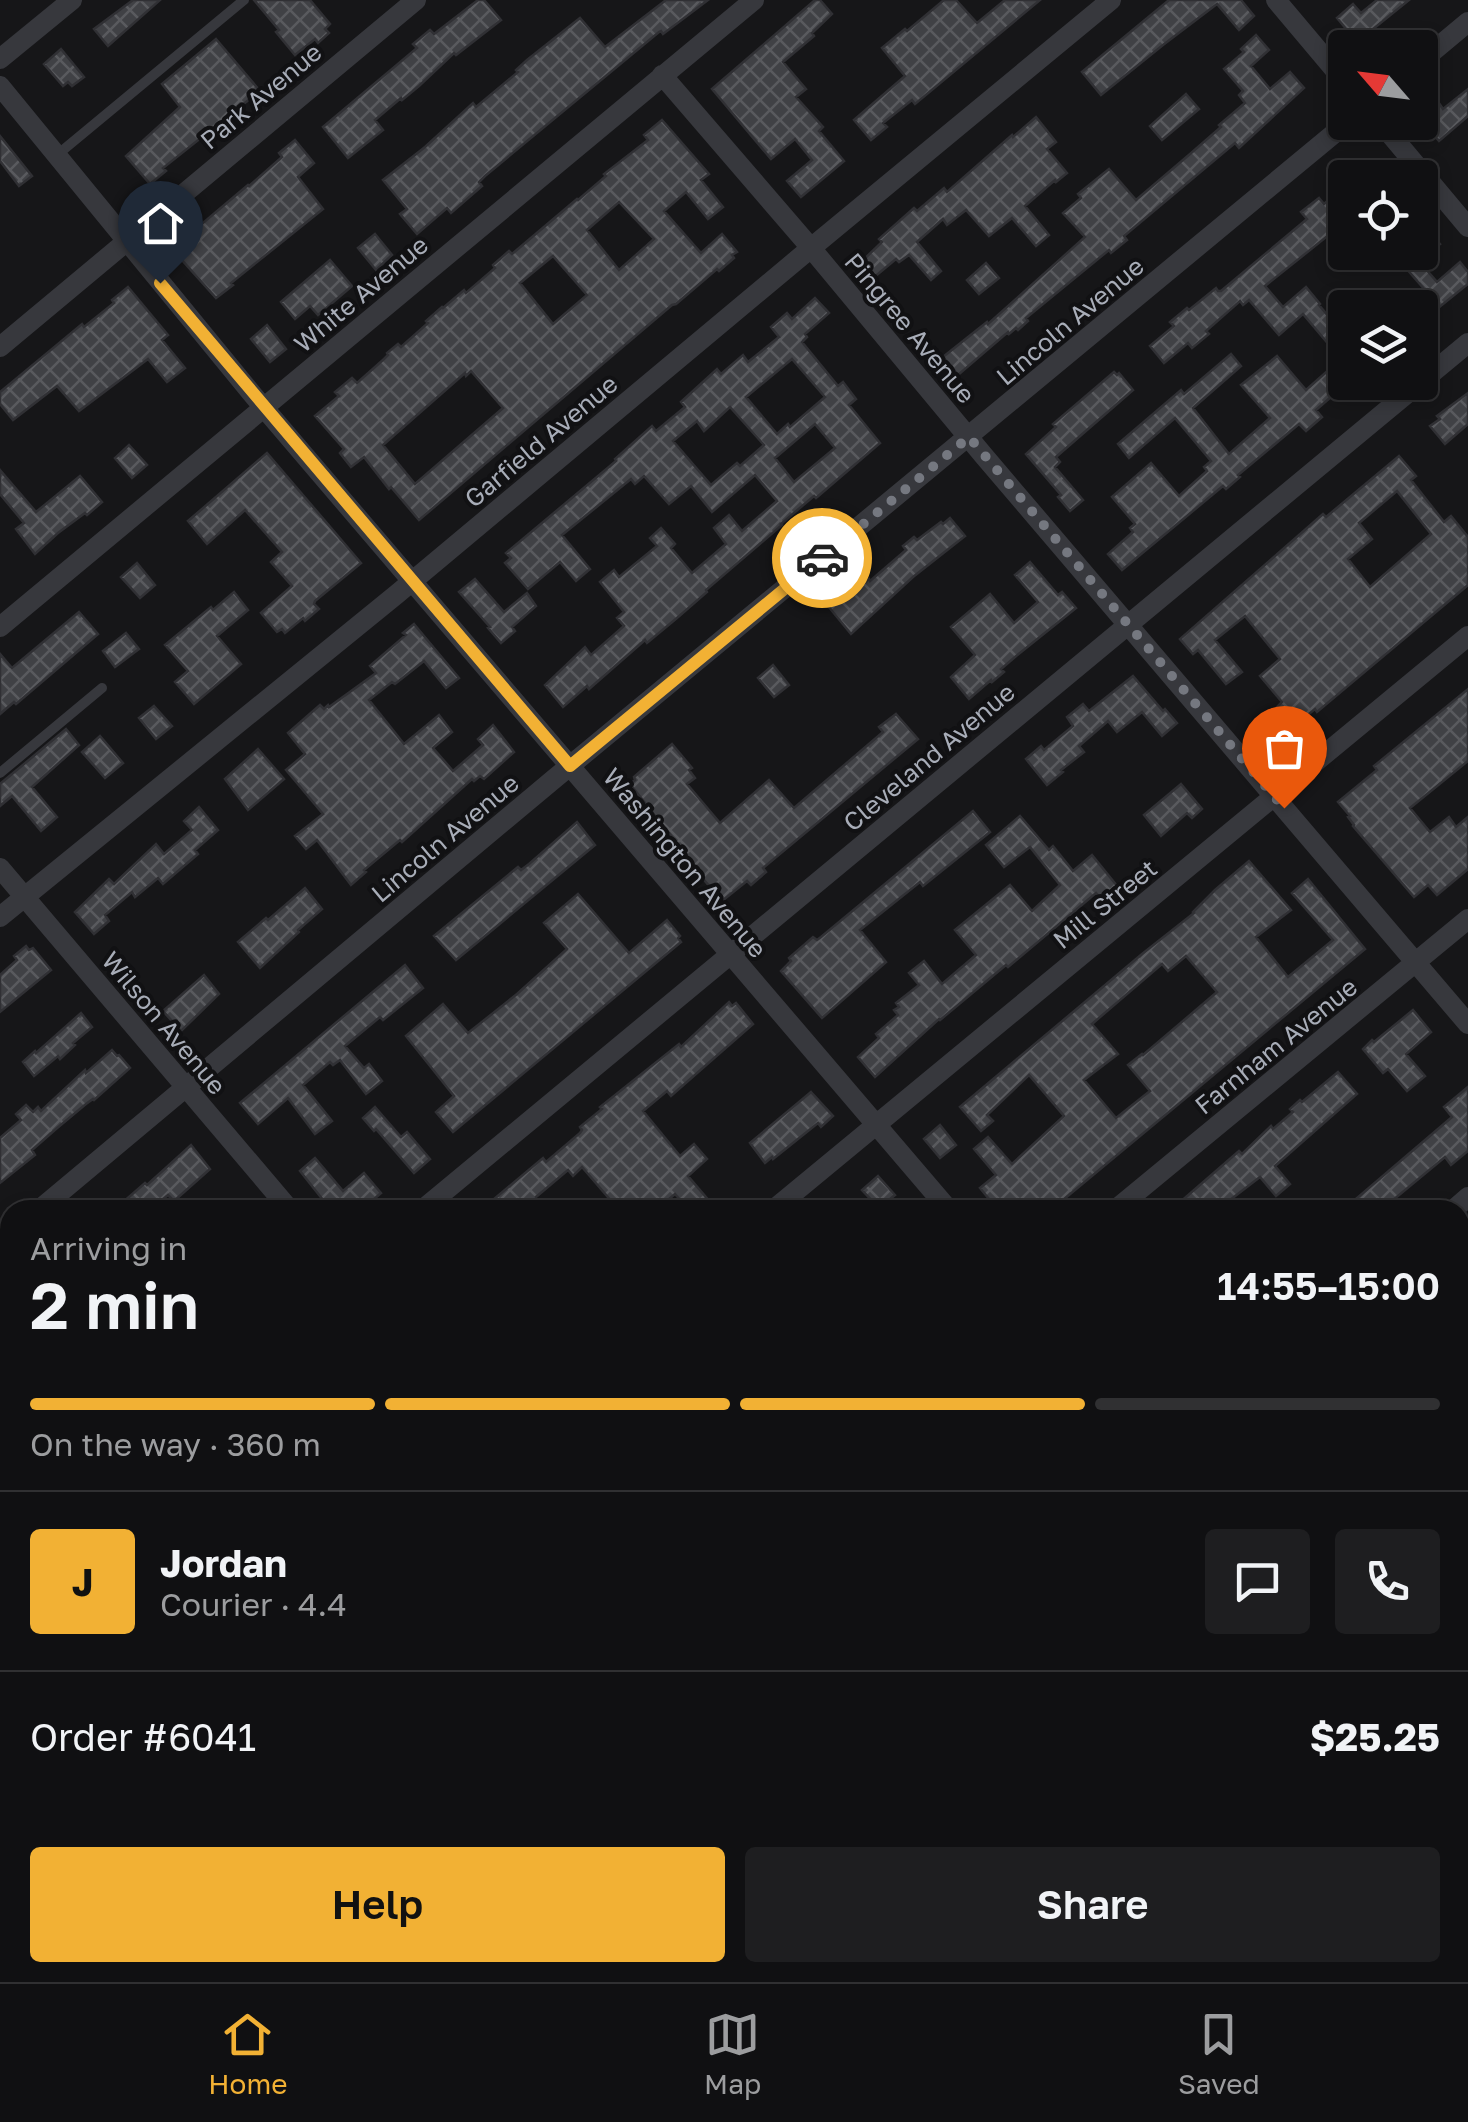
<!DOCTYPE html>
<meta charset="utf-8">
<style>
:root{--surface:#101012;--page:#1e1e20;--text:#f1f3f6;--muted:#9c9d9f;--line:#303032;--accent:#f2b134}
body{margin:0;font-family:"Golos Text",sans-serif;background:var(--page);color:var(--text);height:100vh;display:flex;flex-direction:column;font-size:38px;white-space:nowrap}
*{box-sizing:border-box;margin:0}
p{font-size:32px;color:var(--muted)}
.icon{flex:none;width:55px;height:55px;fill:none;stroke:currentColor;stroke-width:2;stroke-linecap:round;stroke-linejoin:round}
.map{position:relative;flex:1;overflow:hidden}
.details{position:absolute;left:0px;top:1200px;width:1470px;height:782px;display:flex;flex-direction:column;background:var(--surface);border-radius:30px 30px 0 0;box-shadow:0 5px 15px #0003,0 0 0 2px var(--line)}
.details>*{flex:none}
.needle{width:65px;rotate:298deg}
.fabs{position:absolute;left:1328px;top:30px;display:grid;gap:20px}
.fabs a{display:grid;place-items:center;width:110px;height:110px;border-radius:10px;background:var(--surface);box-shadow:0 5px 15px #0003,0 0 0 2px var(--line);font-size:50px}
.pin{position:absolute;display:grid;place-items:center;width:85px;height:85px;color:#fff;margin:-102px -42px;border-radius:50% 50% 50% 0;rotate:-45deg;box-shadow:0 0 10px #0007}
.pin .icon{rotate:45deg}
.courier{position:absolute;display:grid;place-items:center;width:100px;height:100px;margin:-50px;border:8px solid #f2b134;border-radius:50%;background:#fff;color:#222;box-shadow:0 2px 12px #0007}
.overview em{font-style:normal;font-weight:600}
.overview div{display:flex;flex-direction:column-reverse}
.overview{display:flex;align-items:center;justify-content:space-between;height:170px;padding:0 30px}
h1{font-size:65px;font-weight:600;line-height:75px}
.bar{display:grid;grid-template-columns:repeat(4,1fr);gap:15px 10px;align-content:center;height:120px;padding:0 30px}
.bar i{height:12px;border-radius:8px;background:var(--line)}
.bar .on{background:var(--accent)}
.bar p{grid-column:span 4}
.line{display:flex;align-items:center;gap:25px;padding:0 30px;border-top:2px solid var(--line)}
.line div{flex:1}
.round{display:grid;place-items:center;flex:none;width:105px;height:105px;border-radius:10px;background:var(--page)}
.cta{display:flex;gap:20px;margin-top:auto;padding:20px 30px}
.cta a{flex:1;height:115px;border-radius:10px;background:var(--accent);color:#111;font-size:40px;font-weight:600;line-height:115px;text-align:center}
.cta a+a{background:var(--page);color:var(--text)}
.dock{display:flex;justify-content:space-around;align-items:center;height:140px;border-top:2px solid var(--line);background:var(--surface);font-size:28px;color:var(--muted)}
.dock a{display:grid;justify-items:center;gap:5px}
.dock .on{color:var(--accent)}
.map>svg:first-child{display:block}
.building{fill:url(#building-cross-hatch);stroke:#303034;stroke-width:2.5;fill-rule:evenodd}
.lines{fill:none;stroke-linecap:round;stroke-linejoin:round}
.lane{stroke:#37383d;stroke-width:10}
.street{stroke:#37383d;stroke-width:20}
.done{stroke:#757880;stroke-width:10;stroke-dasharray:0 18}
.route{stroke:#f2b134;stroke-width:12}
.labels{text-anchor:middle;stroke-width:8;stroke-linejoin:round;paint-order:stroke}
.street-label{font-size:25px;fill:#a8adb8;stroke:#111113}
</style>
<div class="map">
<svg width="1468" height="1982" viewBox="0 0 1468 1982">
<defs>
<pattern id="building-cross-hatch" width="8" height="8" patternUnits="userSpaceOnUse" patternTransform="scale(2.5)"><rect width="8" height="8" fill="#404145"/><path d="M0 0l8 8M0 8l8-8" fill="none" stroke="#595a5e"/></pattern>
</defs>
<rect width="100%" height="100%" fill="#161618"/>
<path class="building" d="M133,0h27l-52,46 -14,-17z
M254,0h56l20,24 -5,5 4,4 -11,10 -3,-4 -20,16 -19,-23 3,-2z
M478,0h6l17,20 -45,35 -2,-2 -35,33 -17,14 -1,-2 -26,22 8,10 -35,28 -25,-31 94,-79 -4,-4 17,-14 4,4z
M666,0h42l-45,34 -2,-3 -2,1 -174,144 -6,6 3,4 -31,27 -4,-5 -30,26 -17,-20 7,-5 -24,-29 42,-33 48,-44 3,4 42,-35 -2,-2 11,-10 53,-42 25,29z
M815,0h5l12,14 -20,19 2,3 -31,26 23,27 -10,8 27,30 -4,4 25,30 -43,36 -14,-16 25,-21 -17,-21 -24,20 -59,-70z
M944,0h12l21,23 28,-23h35l-125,104 -3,-4 -29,23 4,4 -16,13 -17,-20 51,-44 -23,-28 23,-19 2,2z
M1169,0h72l13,16 -15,14 -22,-26 -54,41 -62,50 -19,-23z
M1377,0h32l-52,42 -20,-24 16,-14 8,9z
M1256,35l13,15 -18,16 19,23 20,-17 14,16 -65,60 -4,-5 -111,93 3,4 -16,13 -2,-3 -83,68 2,3 -10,9 -2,-2 -7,6 -1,-2 -50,43 -15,-18 44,-35 1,2 97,-87 -22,-24 18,-15 -3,-4 31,-25 27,31 54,-46 31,-27 -2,-2 26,-22 -6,-8 4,-4 -19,-22 20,-17 -3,-3z
M216,39l44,52 -97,77 3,3 -16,13 -24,-28 54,-49 -18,-23z
M61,49l23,28 -12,9 -4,-4 -5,4 -19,-22z
M1468,89v27l-29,25 -19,-22 19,-16 4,6z
M1186,94l13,15 -37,31 -12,-14z
M1036,117l20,25 -9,7 20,24 -11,9 -1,-2 -30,26 24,29 -13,11 -24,-28 -23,18 -23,-26 -19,15 -4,-6 -26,23 24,29 -10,9 -22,-25 -10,7 -3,-3 -24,20 -13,-15 23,-22 -3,-3 35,-31 3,3 27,-23 3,4 65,-57 1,2z
M662,120l47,54 -8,6 22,27 -15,12 -22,-27 -22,19 37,42 21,-19 15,18 -5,3 2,3 -15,13 -2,-2 -41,35 -4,1 -253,215 -28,-33 -2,2 -25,-32 -13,10 -11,-14 4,-4 -29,-33 24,-20 -4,-4 17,-14 5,5 27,-24 4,-4 -1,-2 11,-9 3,3 27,-24 -2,-2 16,-14 1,1 21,-18 2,3 29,-25 -2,-3 16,-14 3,3 65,-55 1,1 28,-24 -2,-2 44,-34 -4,-5zM619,202l35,37 -35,31 -32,-40zM553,256l34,39 -34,29 -33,-41zM471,371l32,37 -88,76 -32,-39 82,-72 1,3z
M0,136l32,40 -13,10 -19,-25z
M295,140l19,23 -16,14 25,32 -92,74 2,2 -17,13 -44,-49 76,-64 1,1 33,-29 -3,-4z
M1345,185v37l-80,64 18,21 23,-20 14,17 -1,1 26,31v49l-29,25 6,7 -16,14 -7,-7 -61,51 2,2 -14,12 -3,-3 -101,84 -14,-16 25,-22 -3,-4 5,-4 -23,-27 39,-34 28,33 28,-25 -3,-4 7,-6 -36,-43 -46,40 -11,-14 63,-54 3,4 47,-40 10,12 -48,42 36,46 41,-36 -29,-33 36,-29 29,34 35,-31 -38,-45 -24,21 -30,-35 -6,5 -3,-4 -34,30 3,3 -17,14 -4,-5 -24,20 -14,-17 24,-20 -4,-4 17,-14 2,2 27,-22 2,3h3l86,-72 -6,-7 18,-14 5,6z
M1428,230l12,14 -21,17 18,21 23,-20 8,10v12l-41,33 -14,-17 12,-10 -27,-31 7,-7h15v-15z
M375,234l17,21 -16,15 -18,-22z
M330,260l22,26 -34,29 -8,-9 -15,13 -14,-17z
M986,263l13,15 -20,16 -12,-14z
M128,287l40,48 -6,5 23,28 -18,14 -19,-23 -69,52 -22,-25 -44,34 -13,-16v-12l82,-68 2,3 30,-24 -2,-3z
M815,298l14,15 -24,21 2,3 -5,5 36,44 5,-4 13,17 -7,6 31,38 -64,55 -2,-2 -33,28 1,1 -76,65 1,2 -30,26 -30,25 -2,-3 -56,49 -2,-3 -24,21 -18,-22 40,-38 6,8 33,-29 -7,-8 7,-6 -24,-30 14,-12 5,7 38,-31 -7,-8 11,-10 14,16 -4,4 21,25 34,-29 -12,-16 15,-13 13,16 35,-30 -22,-26 -43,37 -21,-26 -22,18 -25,-28 -9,8 -4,-5 -69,56 28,34 -14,12 -16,-19 -32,27 -23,-26 6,-5 -5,-5 110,-92 -1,-2 37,-33 4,5 29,-24 -4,-5 36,-33 4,5 22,-19 5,7 31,-25 -8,-10 16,-14 5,6zM792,359l33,38 -35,30 -2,-3 -11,10 -31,-37zM730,407l34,38 -24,21 -3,-3 -26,22 -38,-44 24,-20 7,10zM815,424l20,24 -41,34 -19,-24z
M267,325l19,24 -16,13 -19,-23z
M1114,372l3,3 2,-2 14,17 -77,67 4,5 -5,5 28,33 -13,11 -12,-14 3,-2 -35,-41 30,-27 -3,-3z
M1468,393v31l-23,20 -15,-18 10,-7 -3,-3z
M129,445l18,20 -15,13 -17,-20z
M267,453l94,110 -46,38 -1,3 5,5 -14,12 -2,-3 -18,15 -3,-4 -5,3 -16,-19 31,-27 -21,-24 11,-10 -37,-42 -38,34 -19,-23z
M1399,456l17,20 -5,4 33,42 7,-6 17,21v48l-151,127 -2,-3 -22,18 -16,-20 5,-5 -22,-26 20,-17 -35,-43 -30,24 27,32 -16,12 -28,-34 -5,4 -13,-15 143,-125 3,3zM1397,491l34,43 -61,53 -22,-28 24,-20 -13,-16z
M0,470l36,42 44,-36 22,26 -15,13 -2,-2 -27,20 -23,21 -19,-25 8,-6 -24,-29z
M950,518l15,18 -52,41 -62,57 -23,-28 17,-14 3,4 21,-17 1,2 36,-31 -3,-4 11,-9 3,3 24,-18 2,2z
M1030,562l28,33 4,-3 14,16 -61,49 -14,12 3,3 -12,10 -1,-2 -22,19 -18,-22 24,-22 -24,-28 39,-33 24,29 24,-21 -23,-27z
M137,563l18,22 -15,13 -19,-21z
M475,579l29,33 23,-19 9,13 -24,21 3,4 -14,12 -13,-15 2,-1 -31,-35z
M234,592l14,18 -31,26 24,28 -47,40 -19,-22 13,-11 -23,-26 46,-38 2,3z
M79,612l19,22 -82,70 -2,-2 -14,12v-60l12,14z
M414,624l45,54 -13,10 -22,-27 -29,23 -3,-2 -23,18 35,44 35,-29 13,17 -19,16 20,23 30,-26 -5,-6 15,-14 21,27 -30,27 -4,-3 -6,5 -2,-2 -70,63 -2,-2 -36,30 2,2 -15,13 -34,-45 -11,9 -11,-13 28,-22 -37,-44 19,-16 -17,-21 32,-28 4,4 4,-4 1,2 47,-34 -6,-7 36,-31 -3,-2z
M126,633l13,16 -24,18 -12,-16z
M773,665l16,20 -15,12 -16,-19z
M1133,676l30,35 2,-2 12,14 -15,13 -20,-24 -25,20 -9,-11 -29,25 5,6 -23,18 2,2 -16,13 -21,-26 15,-13 3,4 29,-24 -6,-9 16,-13 6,7z
M1468,689v72l-58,47 20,24 19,-15 7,10 12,-10v52l-31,26 -9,-10 -14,12 -61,-71 1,-1 -6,-8 2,-1 -12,-14 39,-32 -3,-4z
M154,706l18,20 -16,13 -17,-21z
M896,714l22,25 -155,129 3,4 -15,13 -4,-4 -25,20 -40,-47 2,-2 -54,-68 5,-4 -1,-3 38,-33 20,24 -3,2 6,8 -8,6 33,39 49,-43 25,28 89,-76 -4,-5z
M66,729l13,16 -47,42 25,30 -16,14 -29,-35 -12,10v-22z
M100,736l23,27 -18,15 -23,-26z
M258,749l26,30 -36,31 -23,-31z
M1181,784l21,25 -10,9 -5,-5 -26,23 -17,-21z
M199,807l19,23 -23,20 3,4 -35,30 -5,-6 -23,19 -3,-5 -27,23 4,6 -15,13 -19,-22 34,-33 5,5 42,-40 8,10 28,-24 -8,-9z
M973,811l17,21 -67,54 -3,-4 -60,48 26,32 -64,56 -41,-47 10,-10 -2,-3 24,-21 4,3 4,-3z
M1020,816l29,34 4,-4 20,25 19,-16 26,32 -16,13 -6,-7 -88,74 -2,-2 -66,55 -1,-1 -64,58 -17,-20 21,-19 -3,-4 22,-19 -4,-5 5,-3 -3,-4 23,-18 -10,-12 15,-12 18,23 34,-29 -21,-25 55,-45 22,26 28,-26 -30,-38 -26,20 -18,-22z
M577,822l18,23 -139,115 -22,-24 84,-69 3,3 8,-6z
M1249,861l42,49 -35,27 32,40 45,-37 -41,-47 16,-14 57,70 -314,261h-53l-18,-22 16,-13 -22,-26 14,-12 24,27 52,-48 -35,-41 -42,40 6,6 -12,10 -21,-24 182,-153 52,-41 -1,-1 22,-22zM1186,956l31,36 -74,63 -1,-1 -14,11 22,26 -34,27 -32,-38 34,-26 -26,-30 70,-60 6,7z
M305,888l17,21 -24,21 1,2 -39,36 -22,-26 28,-24 2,2z
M578,894l51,59 38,-33 13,16 -2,2 3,4 -228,190 -17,-20 18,-16 -48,-60 37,-32 25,29 49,-39 50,-45 -23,-26z
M26,946l3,4 4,-2 18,22 -51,42v-37l17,-15 -3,-4z
M405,965l18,23 -40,32 -3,-3 -35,29 19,22 5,-4 13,17 -16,13 -26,-34 -7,5 -3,-3 -27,23 29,36 -17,13 -27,-36 -30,26 -18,-21z
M204,975l15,19 -38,37 -18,-20z
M729,1002l3,4 4,-3 17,21 -82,72 -4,-5 -24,20 37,45 14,-12 13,15 -19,17 29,34h-28l-14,-16 -19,16h-37l-37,-43 -9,9 -5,-6 -32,27 11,13h-66l62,-52 3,4 34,-29 2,-3 -2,-3 22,-18 -2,-2 79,-63 2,3z
M1413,1010l18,22 -25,22 19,22 -18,15 -19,-22 -5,4 -20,-24 9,-9 2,2z
M81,1013l11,14 -19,16 2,2 -15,14 -2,-3 -24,20 -11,-14 12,-11 1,2z
M112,1050l5,6 2,-1 11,13 -36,32 -1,-1 -7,5 -30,25 -24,21 3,5 -35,28v-45l21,-18 -5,-6 10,-9 7,7 5,-5 3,4 44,-41 1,3z
M1338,1072l19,22 -82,72 15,18 -14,12 -16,-19 -43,33h-46l68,-59 3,3 29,-28 2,3 20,-17 -3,-3 10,-9 2,2z
M1468,1087v64l-17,14 -6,-8 -64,53h-38l109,-93 -8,-10z
M811,1092l22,24 -12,11 -3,-4 -45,36 -1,-2 -7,6 -15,-20z
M375,1107l26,30 6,-5 23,27 -16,14 -38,-44 -2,2 -11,-13z
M940,1125l16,20 -16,13 -16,-19z
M191,1145l19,24 -36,32 -6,-6 -18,15h-36l31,-27 2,2z
M315,1158l28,33 21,-18 17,20 -16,14 -5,-6 -9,9h-20l-31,-39z
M878,1176l17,19 -16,13 -17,-18z"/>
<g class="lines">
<path class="lane" d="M57,155l187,-155
M0,773l102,-85"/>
<path class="street" d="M1276,0l69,82
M0,59l72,-59
M1420,62l48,-40
M662,75l149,173 173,208 484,568
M0,86l253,309 696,815
M1380,122l88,105
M0,347l416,-347
M0,627l754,-627
M0,868l290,342
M0,917l397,-323 414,-346 300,-248
M39,1210l515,-431 794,-657
M422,1210c350,-287 696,-579 1046,-867
M773,1210l695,-574
M1115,1210l353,-291
M1453,1210l15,-13
M0,1242l10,-8
M0,1560l10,-9
M0,1655l10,12
M1460,1659l8,-8
M1460,1823l8,1
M0,1855l10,-8
M1460,1912l8,1
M1460,1942l8,-7
M272,1972l8,10
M939,1972l8,10
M186,1982l11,-10
M524,1982l12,-10
M871,1982l12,-10
M1105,1982l9,-10
M1420,1982l10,-10"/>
</g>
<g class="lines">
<path class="done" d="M822,558l147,-121 315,371"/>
<path class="route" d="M160,283l410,483 252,-208"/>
</g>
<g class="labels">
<g class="street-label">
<text transform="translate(261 96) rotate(-40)" y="9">Park Avenue</text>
<text transform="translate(361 294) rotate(-40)" y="9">White Avenue</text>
<text transform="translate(1070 321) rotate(-40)" y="9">Lincoln Avenue</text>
<text transform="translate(910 328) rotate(50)" y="9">Pingree Avenue</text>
<text transform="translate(541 441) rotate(-40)" y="9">Garfield Avenue</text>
<text transform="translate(929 757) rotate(-40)" y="9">Cleveland Avenue</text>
<text transform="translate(445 838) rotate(-40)" y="9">Lincoln Avenue</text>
<text transform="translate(685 863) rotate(50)" y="9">Washington Avenue</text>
<text transform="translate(1105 904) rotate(-39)" y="9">Mill Street</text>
<text transform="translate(164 1023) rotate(50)" y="9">Wilson Avenue</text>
<text transform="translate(1276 1046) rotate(-39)" y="9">Farnham Avenue</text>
</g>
</g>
</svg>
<div class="fabs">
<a><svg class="needle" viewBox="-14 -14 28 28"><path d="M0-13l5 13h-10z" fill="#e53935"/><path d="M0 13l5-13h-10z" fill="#9c9d9f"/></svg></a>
<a><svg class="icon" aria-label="locate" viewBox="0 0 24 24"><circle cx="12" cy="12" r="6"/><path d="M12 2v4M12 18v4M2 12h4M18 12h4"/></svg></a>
<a><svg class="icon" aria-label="layers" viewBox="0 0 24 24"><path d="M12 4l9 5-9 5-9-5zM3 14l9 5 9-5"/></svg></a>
</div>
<div class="pin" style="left:1284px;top:808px;background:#ea580c"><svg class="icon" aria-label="bag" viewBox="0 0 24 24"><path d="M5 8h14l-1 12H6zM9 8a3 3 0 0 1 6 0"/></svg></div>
<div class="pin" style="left:160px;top:283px;background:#1f2937"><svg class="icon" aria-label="home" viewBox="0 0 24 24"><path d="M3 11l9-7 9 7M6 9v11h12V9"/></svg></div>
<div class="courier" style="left:822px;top:558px"><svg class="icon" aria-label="car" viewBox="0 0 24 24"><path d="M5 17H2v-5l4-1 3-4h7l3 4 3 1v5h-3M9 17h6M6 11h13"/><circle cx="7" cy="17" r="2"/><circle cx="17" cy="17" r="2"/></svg></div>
<section class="details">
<div class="overview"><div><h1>2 min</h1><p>Arriving in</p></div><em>14:55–15:00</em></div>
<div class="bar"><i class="on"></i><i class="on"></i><i class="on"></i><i></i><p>On the way · 360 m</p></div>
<div class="line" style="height:180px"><b class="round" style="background:var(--accent);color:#111">J</b><div><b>Jordan</b><p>Courier · 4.4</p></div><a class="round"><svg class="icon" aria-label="chat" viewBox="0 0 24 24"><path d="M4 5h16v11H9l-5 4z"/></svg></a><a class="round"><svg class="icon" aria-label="phone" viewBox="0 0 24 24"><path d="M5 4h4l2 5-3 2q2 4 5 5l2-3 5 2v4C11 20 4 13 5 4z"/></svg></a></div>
<div class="line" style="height:130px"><div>Order #6041</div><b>$25.25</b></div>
<div class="cta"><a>Help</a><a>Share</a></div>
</section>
</div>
<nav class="dock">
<a class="on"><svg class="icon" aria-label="home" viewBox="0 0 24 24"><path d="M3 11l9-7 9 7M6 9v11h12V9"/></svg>Home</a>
<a><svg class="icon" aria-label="map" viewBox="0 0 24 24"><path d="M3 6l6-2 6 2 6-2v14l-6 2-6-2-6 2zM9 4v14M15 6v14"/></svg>Map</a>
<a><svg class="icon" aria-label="saved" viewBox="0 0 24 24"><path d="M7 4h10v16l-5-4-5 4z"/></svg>Saved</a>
</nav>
